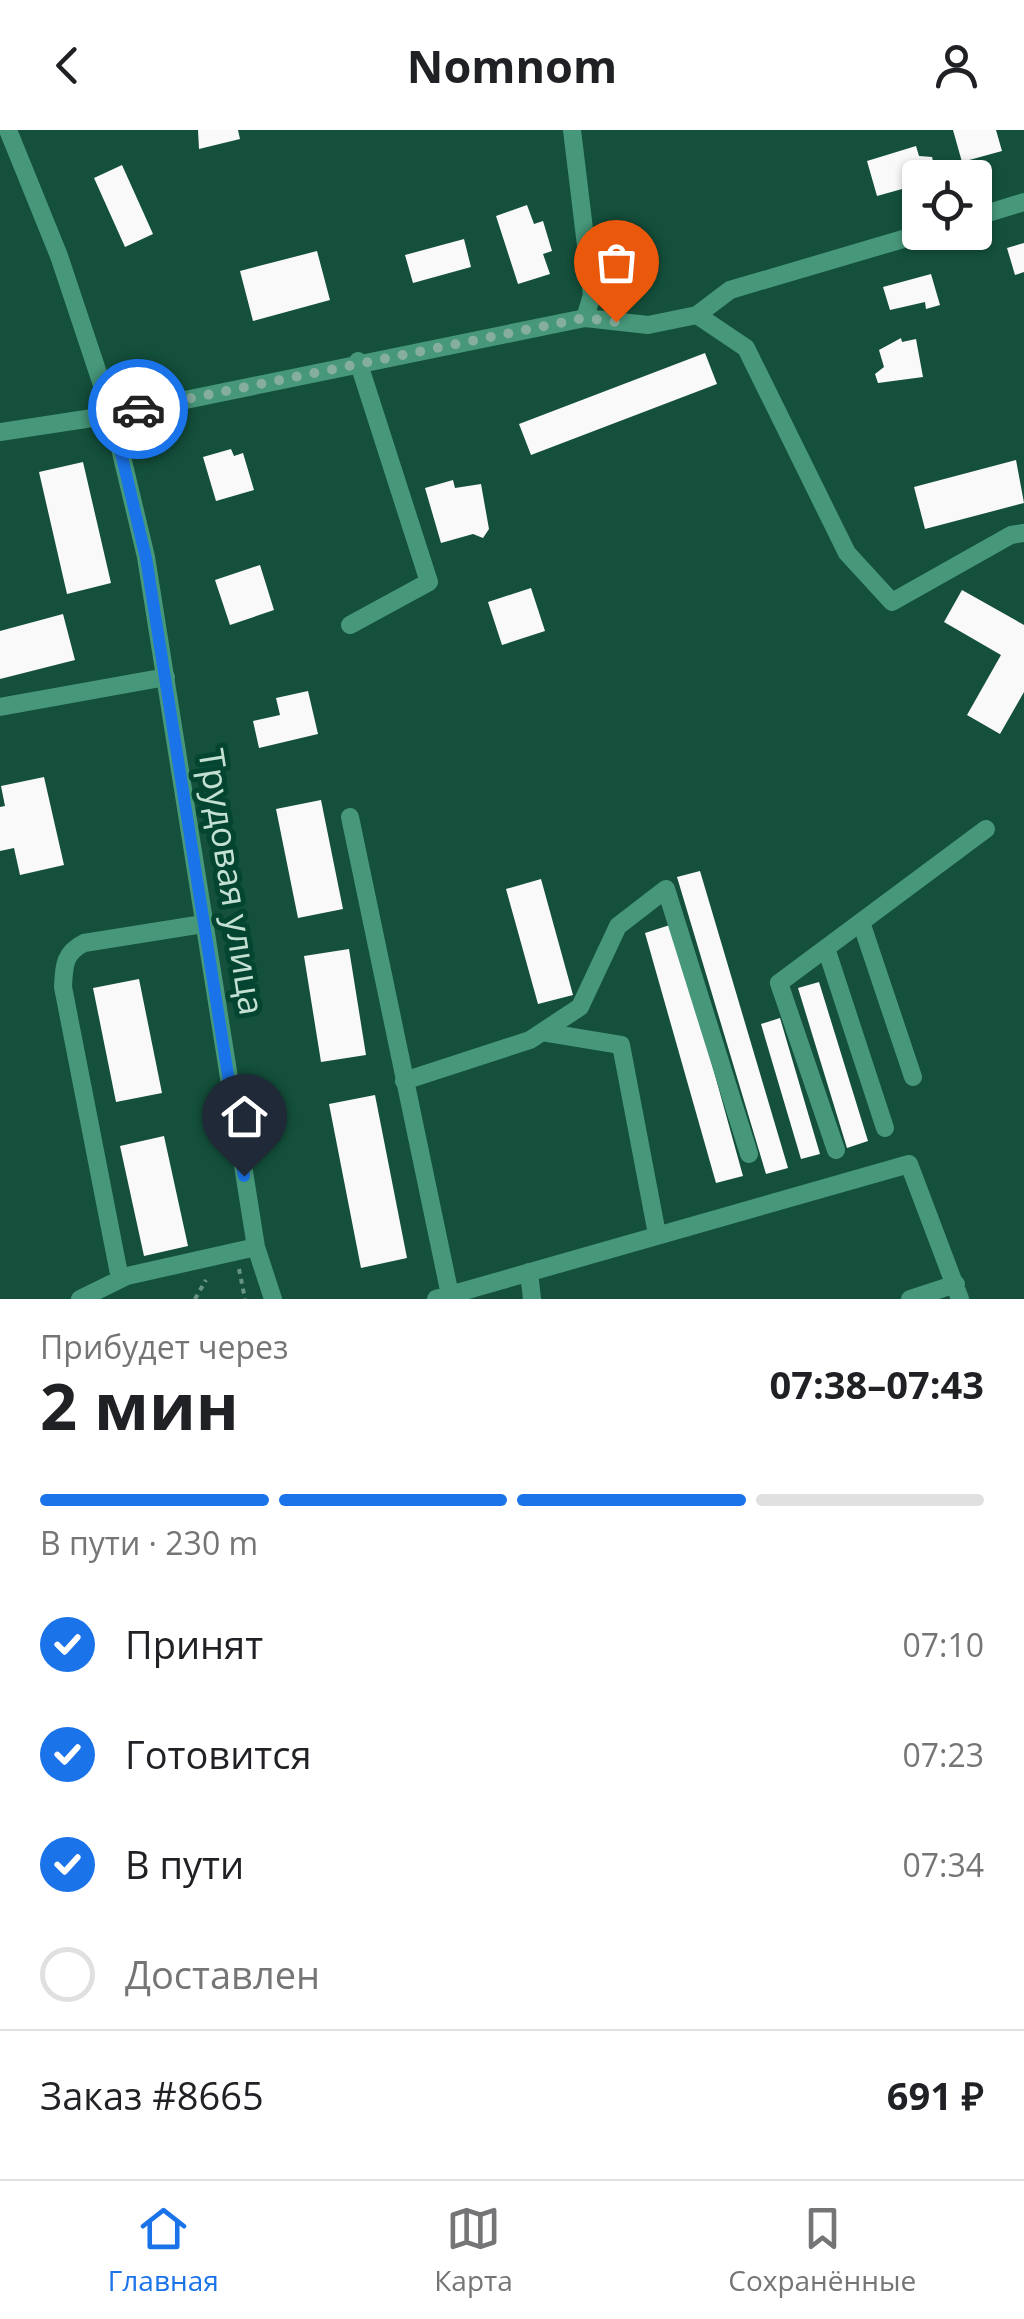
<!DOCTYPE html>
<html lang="ru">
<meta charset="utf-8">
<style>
:root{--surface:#fff;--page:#f2f2f2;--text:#202124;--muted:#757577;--line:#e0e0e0;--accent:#1a73e8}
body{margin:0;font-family:"Open Sans",sans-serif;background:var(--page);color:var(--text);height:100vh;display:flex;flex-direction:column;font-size:38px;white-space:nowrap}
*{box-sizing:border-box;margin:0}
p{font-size:32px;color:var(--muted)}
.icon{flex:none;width:55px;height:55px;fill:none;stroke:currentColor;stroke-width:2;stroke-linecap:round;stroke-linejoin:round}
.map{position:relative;height:1169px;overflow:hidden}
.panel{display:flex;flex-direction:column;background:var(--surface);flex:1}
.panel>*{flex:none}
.tools{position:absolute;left:902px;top:30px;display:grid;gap:20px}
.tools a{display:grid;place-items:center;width:90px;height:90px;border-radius:10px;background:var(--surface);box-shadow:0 2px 8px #0004;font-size:50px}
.pin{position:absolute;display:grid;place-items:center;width:85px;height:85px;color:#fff;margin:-102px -42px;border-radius:50% 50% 50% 0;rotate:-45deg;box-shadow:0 0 10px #0007}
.pin .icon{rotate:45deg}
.courier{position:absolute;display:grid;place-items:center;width:100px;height:100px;margin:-50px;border:8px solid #1a73e8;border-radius:50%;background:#fff;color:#222;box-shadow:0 2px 12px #0007}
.head em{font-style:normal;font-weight:700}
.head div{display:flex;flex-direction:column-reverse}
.head{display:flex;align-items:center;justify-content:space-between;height:170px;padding:0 40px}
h1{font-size:65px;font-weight:700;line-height:75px}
.bar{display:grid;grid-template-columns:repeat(4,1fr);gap:15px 10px;align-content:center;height:120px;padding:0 40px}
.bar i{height:12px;border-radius:8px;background:var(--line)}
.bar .selected{background:var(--accent)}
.bar p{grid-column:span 4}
.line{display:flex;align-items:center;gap:25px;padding:0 40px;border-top:2px solid var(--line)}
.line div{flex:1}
ol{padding:0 40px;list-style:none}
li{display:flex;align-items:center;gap:30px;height:110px}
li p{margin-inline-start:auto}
li .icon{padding:10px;border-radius:50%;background:var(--accent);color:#fff;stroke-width:4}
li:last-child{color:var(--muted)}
li i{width:55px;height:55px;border:5px solid var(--line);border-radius:50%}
header{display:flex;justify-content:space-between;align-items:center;height:130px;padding:0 40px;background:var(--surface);font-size:45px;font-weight:700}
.menu{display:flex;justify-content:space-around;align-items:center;height:140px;border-top:2px solid var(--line);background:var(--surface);font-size:28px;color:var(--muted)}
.menu a{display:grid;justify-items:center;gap:5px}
.menu .selected{color:var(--accent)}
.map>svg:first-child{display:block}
.building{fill:#f9f9f9}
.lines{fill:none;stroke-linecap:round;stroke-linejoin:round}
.path{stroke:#679483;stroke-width:4;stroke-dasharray:5 5;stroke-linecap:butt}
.minor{stroke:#47987a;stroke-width:18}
.done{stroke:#86ae9e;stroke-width:10;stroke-dasharray:0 18}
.route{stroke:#1a73e8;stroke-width:12}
.labels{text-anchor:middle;stroke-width:10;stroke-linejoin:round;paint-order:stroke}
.street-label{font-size:35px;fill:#c4e0d3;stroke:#034531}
</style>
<header><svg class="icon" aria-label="back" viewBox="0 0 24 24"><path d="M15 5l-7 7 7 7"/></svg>Nomnom<svg class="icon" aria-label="person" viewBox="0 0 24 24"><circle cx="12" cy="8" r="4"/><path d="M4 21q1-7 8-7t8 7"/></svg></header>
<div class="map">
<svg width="1024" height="1169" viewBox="0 0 1024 1169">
<rect width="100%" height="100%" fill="#14503c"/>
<path class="building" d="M198,0h40l2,9 -41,10z
M953,0h43l6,21 -40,11z
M916,16l3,10 13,1 5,21h-17v6l-43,12 -10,-35z
M122,35l31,69 -28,13 -31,-69z
M527,75l7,19 9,-3 9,30 -9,3 7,20 -32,10 -22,-68z
M464,109l7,28 -58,16 -8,-28z
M1024,113v29l-9,3 -8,-27z
M317,121l13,49 -77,21 -13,-50z
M931,144l9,31 -14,4 -1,-7 -35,8 -7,-23z
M901,208l1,4 14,-3 7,38 -45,6 -3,-9 9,-7 -5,-17z
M705,223l12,31 -186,71 -12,-31z
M231,319l3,7 9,-3 11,37 -38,11 -13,-44z
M1016,330l8,43 -99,26 -11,-42z
M83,332l28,121 -44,11 -28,-122z
M453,350l2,8 26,-4 8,45 -6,9 -10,-4 -32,9 -16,-55z
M260,435l14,45 -44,15 -15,-45z
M531,458l14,43 -43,14 -14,-43z
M962,460l62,35v67l-24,42 -33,-19 34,-60 -57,-33z
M63,484l12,46 -75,19v-48z
M308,561l10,43 -59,14 -6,-27 27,-6 -4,-17z
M44,647l20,88 -44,10 -6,-27 -14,3v-44l5,-1 -4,-20z
M321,670l22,109 -45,9 -22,-109z
M700,741l88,297 -22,6 -89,-297z
M541,749l32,116 -35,9 -32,-115z
M673,794l70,252 -27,7 -71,-250z
M349,819l17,106 -45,7 -17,-106z
M139,849l23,114 -46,9 -23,-114z
M819,852l49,159 -21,7 -49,-160z
M780,888l40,136 -19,5 -40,-135z
M375,965l32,163 -46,10 -32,-164z
M164,1006l24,110 -44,10 -24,-110z"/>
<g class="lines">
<path class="path" d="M239,1139l6,30
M195,1169l11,-19"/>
<path class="minor" d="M8,0l51,126 53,159 34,142 110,690 17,52
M975,87l49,-15
M697,185l49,33 101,205 45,49 119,-67 13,-2
M585,188l63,7 49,-10 33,-25 197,-58
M0,302l112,-17 473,-97 7,-23 -20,-165
M350,495l79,-43 -71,-221
M0,577l166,-30
M350,687l100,478
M861,792l52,155
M826,818l59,180
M542,902l79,13 36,189
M404,951l126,-41 50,-33 38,-81 48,-37 83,265
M836,1020l-57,-167 207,-154
M529,1142l3,27
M120,1149l-57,-292c1,-21 1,-34 21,-44l119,-19
M80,1169l47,-23 129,-29
M436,1169l473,-135 51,135
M910,1169l46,-15"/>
</g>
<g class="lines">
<path class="done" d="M138,279l446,-91 32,4"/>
<path class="route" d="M138,279l-26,6 34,143 98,618"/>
</g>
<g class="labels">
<g class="street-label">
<text transform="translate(231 752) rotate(81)" y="12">Трудовая улица</text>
</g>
</g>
</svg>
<div class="tools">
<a><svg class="icon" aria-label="locate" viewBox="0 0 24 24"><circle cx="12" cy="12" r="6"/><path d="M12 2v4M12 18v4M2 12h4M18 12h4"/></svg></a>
</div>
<div class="pin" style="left:616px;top:192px;background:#ea580c"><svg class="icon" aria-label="bag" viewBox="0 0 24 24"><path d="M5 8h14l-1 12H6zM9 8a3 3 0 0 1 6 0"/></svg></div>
<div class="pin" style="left:244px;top:1046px;background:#1f2937"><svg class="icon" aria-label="home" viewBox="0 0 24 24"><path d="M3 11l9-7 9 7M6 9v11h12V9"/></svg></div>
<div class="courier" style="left:138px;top:279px"><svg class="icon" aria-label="car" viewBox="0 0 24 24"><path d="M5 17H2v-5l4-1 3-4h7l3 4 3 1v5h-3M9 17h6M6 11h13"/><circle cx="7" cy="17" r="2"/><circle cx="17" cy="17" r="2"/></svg></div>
</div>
<section class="panel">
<div class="head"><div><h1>2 мин</h1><p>Прибудет через</p></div><em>07:38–07:43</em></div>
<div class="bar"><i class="selected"></i><i class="selected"></i><i class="selected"></i><i></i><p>В пути · 230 m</p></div>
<ol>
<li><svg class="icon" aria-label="check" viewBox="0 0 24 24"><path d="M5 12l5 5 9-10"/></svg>Принят<p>07:10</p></li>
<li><svg class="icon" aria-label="check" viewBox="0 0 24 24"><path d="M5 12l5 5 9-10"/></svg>Готовится<p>07:23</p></li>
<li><svg class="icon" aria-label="check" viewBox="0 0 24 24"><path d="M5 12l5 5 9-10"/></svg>В пути<p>07:34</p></li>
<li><i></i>Доставлен</li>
</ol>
<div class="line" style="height:130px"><div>Заказ #8665</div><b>691 ₽</b></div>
</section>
<nav class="menu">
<a class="selected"><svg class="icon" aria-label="home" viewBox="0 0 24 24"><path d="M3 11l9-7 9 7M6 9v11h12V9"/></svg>Главная</a>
<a><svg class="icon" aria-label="map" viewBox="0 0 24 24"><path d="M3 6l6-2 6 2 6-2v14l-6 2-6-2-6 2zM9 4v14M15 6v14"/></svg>Карта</a>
<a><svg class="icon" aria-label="saved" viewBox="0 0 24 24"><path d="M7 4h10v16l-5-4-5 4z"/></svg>Сохранённые</a>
</nav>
